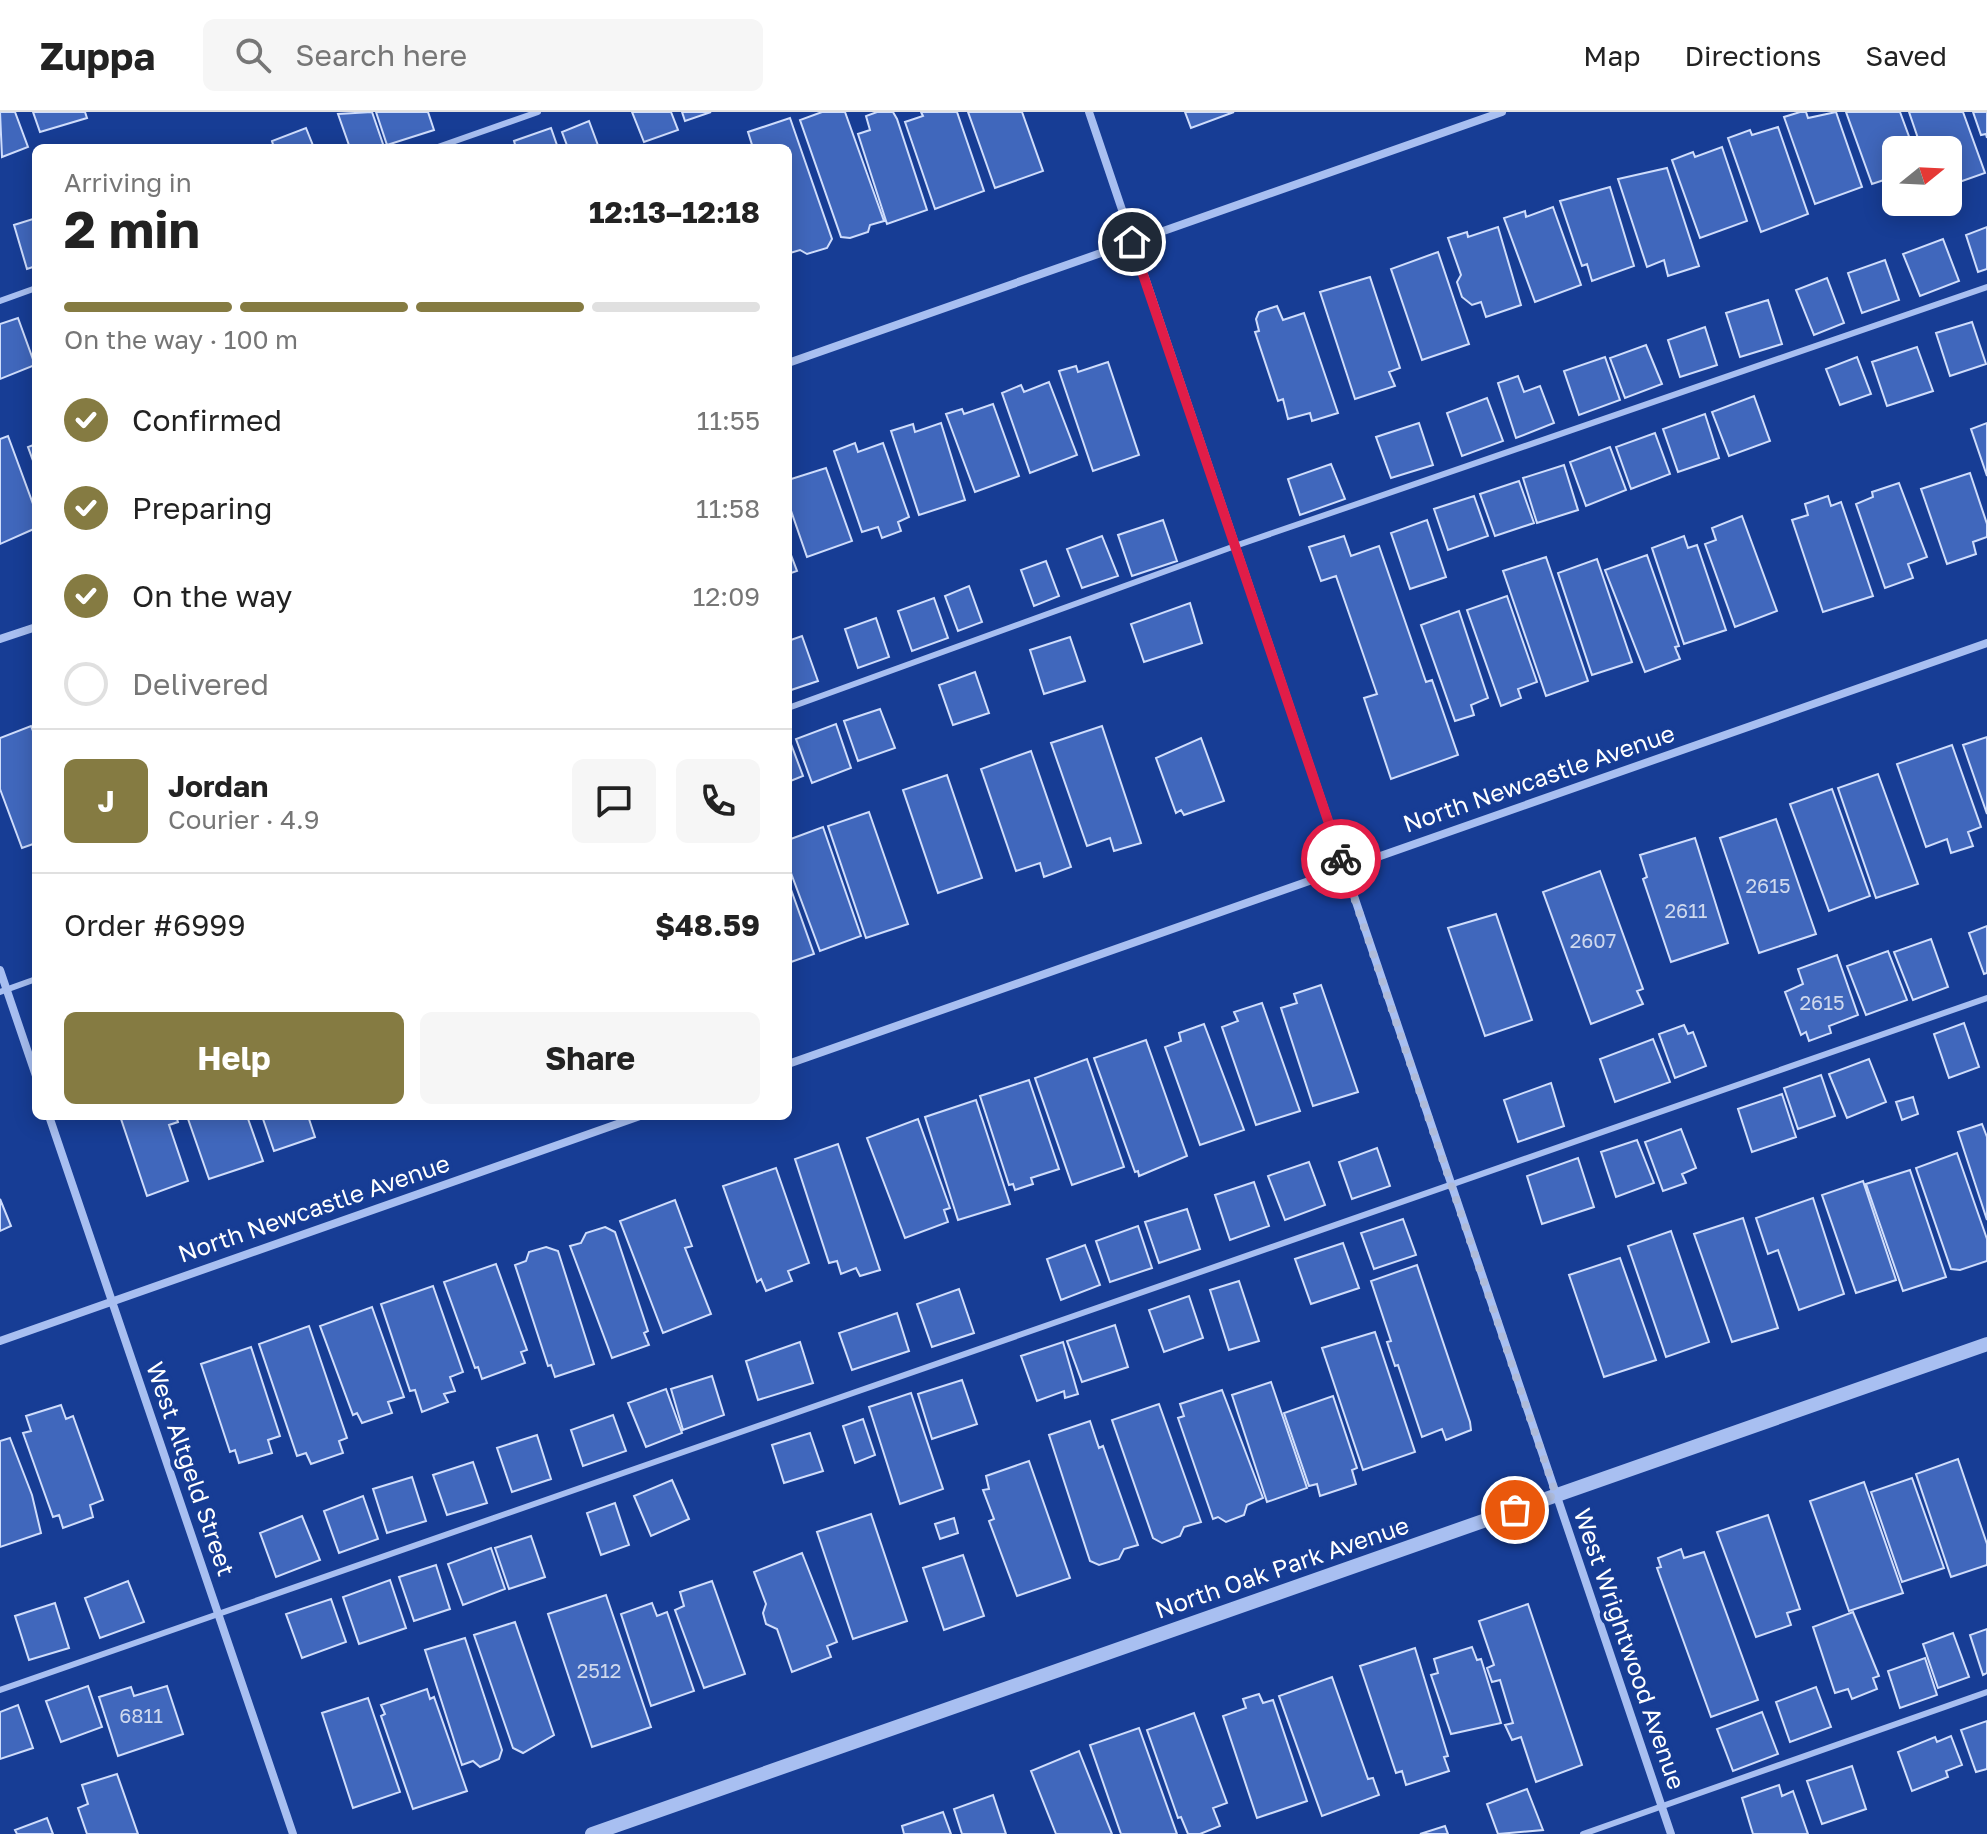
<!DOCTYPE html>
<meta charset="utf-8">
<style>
:root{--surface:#fff;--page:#f6f6f6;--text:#222;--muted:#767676;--line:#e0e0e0;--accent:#857b42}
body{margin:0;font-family:"Golos Text",sans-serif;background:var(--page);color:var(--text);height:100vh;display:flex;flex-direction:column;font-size:30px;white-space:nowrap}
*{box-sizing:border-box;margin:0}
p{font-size:26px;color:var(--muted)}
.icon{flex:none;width:44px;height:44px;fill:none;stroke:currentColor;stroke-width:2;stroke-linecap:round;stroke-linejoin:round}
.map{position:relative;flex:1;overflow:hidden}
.side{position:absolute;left:32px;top:32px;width:760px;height:976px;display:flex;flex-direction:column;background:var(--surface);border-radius:12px;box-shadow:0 4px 20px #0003}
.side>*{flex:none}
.needle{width:52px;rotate:72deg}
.tools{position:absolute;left:1882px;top:24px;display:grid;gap:16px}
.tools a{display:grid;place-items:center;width:80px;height:80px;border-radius:12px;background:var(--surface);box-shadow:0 4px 20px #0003;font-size:40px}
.pin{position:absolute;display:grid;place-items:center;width:68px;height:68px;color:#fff;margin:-34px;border:4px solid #fff;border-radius:50%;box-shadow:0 2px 8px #0007}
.courier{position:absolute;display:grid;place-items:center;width:80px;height:80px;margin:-40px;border:6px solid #e11d48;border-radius:50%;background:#fff;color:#222;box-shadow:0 2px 10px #0007}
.headline em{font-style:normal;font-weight:700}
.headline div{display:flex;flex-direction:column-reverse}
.headline{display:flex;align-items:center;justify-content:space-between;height:136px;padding:0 32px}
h1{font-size:52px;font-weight:700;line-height:60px}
.bar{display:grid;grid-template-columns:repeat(4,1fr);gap:12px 8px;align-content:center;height:96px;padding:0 32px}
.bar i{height:10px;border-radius:6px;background:var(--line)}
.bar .on{background:var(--accent)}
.bar p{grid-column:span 4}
.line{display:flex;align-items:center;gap:20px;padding:0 32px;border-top:2px solid var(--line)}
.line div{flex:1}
.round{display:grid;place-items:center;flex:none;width:84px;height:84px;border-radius:12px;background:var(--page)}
ol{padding:0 32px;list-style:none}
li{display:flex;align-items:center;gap:24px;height:88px}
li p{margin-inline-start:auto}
li .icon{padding:8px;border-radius:50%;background:var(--accent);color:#fff;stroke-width:4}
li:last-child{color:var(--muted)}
li i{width:44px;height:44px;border:4px solid var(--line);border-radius:50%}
.button{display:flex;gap:16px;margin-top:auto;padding:16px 32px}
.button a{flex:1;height:92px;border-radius:12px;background:var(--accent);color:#fff;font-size:32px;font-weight:700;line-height:92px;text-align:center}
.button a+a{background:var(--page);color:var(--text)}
header{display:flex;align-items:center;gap:48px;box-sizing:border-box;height:112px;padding:0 40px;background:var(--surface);border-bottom:2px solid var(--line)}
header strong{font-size:38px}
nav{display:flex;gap:44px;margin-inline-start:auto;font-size:28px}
.search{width:560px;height:72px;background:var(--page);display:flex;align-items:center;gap:20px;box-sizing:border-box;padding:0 28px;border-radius:12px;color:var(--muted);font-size:30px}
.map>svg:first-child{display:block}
.building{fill:#4067bc;stroke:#cfddfc;stroke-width:2}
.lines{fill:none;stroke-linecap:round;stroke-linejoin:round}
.service{stroke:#a8bff1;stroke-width:6}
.minor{stroke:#a8bff1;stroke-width:8}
.tertiary{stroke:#a8bff1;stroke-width:14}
.done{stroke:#aebbda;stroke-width:8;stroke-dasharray:0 14.4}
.route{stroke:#e11d48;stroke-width:10}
.labels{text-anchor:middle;stroke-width:8;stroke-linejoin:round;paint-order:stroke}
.number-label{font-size:20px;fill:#cfd9ee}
.street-label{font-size:24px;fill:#fff;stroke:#173d95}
</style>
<header>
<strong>Zuppa</strong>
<div class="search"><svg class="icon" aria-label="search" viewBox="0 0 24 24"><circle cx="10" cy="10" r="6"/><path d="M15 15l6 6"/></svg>Search here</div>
<nav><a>Map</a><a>Directions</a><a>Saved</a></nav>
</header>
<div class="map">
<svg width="1987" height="1722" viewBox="0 0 1987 1722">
<rect width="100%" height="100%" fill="#173d95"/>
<path class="building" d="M0,0h15l13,35 -26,10z
M33,0h52l2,6 -47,14z
M372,0l12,35 -34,1 -12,-34z
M376,0h52l6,18 -47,15z
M632,0h39l7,18 -34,12z
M682,0h29l-26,9z
M822,0h23l39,109 -14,4 -2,7 -18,6 -9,-1 -41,-117z
M877,0h16l4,7 30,91 -40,14 -29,-90 12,-4 -4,-14z
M921,0h36l27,79 -49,18 -30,-87 18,-6z
M968,0h54l21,59 -48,17z
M1185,0h49l-43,16z
M1800,0h6l2,6 28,-6 26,75 -47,17 -31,-87z
M1846,0h54l14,38h-18v26l-24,8z
M1909,0h54l22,61 -37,13v-36h-26z
M1973,0h14v26l-1,-4 -5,1z
M790,6l42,121 -5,9 -20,6 -7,-4 -10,3 -2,-6v-99h-35l-5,-16z
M589,9l10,27h-31l-6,-16z
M1778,15l30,87 -47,18 -33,-94 22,-8 2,5z
M306,16l8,20h-40l-2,-7z
M551,16l7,20h-42l-2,-7z
M1722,35l25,74 -47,17 -28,-78 21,-8 2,5z
M1667,56l32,98 -31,10 -4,-16 -17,7 -29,-88z
M1610,75l24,79 -42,15 -5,-17 -5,2 -22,-65z
M1553,95l28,78 -46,17 -31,-84 21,-7 1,6z
M36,106v48l-9,3 -13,-44z
M1498,115l23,78 -35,12 -5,-15 -9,3 -10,-8 -5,-15 4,-7 -13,-37 19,-6 1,5z
M1987,115v42l-9,3 -12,-37z
M1943,127l16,42 -39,15 -17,-42z
M1438,140l31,92 -47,16 -31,-91z
M1885,148l14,40 -37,13 -14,-40z
M1370,165l30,91 -11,4 6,14 -40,13 -35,-107z
M1827,166l17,45 -30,12 -18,-45z
M1768,188l14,44 -42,13 -14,-44z
M1277,194l6,14 21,-7 34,100 -26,8 -2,-8 -22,6 -5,-20 -5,2 -23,-69 4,-1 -3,-12 3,-7z
M18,206l17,47 -35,14v-55z
M1972,210l14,42 -36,12 -14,-43z
M1705,215l12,38 -37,12 -12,-37z
M1646,233l16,39 -37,14 -15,-40z
M1917,235l16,44 -46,15 -15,-44z
M1605,245l15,43 -41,15 -15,-44z
M1857,245l14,37 -31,11 -14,-36z
M1108,250l31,93 -46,16 -34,-100 17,-5 2,6z
M1518,264l6,16 16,-6 14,37 -38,15 -18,-55z
M1049,270l28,73 -47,18 -28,-80 19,-8 3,7z
M1754,284l16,45 -41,15 -17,-44z
M1487,286l16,43 -41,15 -15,-43z
M993,292l26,72 -44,16 -29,-78 16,-5 2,5z
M1705,302l14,44 -41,14 -15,-43z
M941,311l24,77 -46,15 -28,-84 22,-7 2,8z
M1419,311l14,42 -42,13 -15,-41z
M1987,311v53l-16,-47z
M1655,321l15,41 -39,15 -15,-42z
M8,324l28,76v16l-36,16v-105z
M855,331l3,9 25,-9 26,74 -11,5 3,9 -19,7 -4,-11 -16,5 -28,-81z
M36,332v25l-8,-22z
M1610,335l16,43 -40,16 -16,-44z
M1331,352l14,35 -45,16 -12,-36z
M1564,353l14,45 -41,13 -14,-45z
M826,356l26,73 -45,16 -19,-55v-22z
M1970,361l17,51v13l-14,5 3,12 -29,10 -26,-75z
M1519,369l15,42 -39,13 -15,-42z
M1899,371l28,74 -19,7 5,14 -28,10 -29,-84 17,-7 -1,-5z
M1474,384l14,40 -40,14 -14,-41z
M1828,384l3,10 10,-4 32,94 -50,16 -31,-92 16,-5 -3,-11z
M1742,404l35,95 -42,16 -30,-83 11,-4 -4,-12z
M1163,408l14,41 -45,15 -14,-41z
M1427,408l19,57 -36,12 -19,-56z
M1102,424l16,40 -36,12 -15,-39z
M1344,424l7,20 28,-10 47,136 6,-2 26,75 -67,24 -27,-81 13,-4 -41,-118 -15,5 -12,-34z
M1684,424l4,12 9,-3 29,85 -42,14 -32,-96z
M788,435l9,24 -9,3z
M1647,443l32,91 -4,1 5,12 -35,13 -40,-102z
M1546,445l42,124 -42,15 -43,-125z
M1597,447l35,103 -40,13 -34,-102z
M1046,449l13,35 -25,10 -13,-36z
M969,474l13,36 -24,9 -13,-35z
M1507,484l30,86 -19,7 3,9 -20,8 -34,-96z
M934,486l14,40 -36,13 -14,-40z
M1190,491l12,40 -58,19 -13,-38z
M1459,499l29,87 -17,7 3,10 -19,6 -34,-96z
M876,506l13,39 -31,11 -13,-39z
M802,524l16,45 -30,10v-50z
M1070,525l15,44 -41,13 -14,-44z
M975,560l14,41 -36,12 -14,-40z
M880,597l15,39 -37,13 -14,-40z
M836,612l15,44 -39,15 -16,-44z
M31,614l5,13v104l-14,5 -22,-59v-51z
M1102,614l39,117 -27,8 -4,-13 -23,8 -36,-103z
M788,624l15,40 -15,6z
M1987,625v77l-24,-69z
M1201,626l23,63 -40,14 -3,-5 -5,3 -20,-55z
M1952,633l29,82 -13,5 5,14 -22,7 -4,-14 -21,8 -29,-83z
M1031,639l40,116 -27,10 -4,-14 -24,8 -35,-102z
M1878,662l40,110 -42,14 -38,-110z
M947,663l35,103 -44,15 -35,-103z
M1832,677l38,107 -41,15 -39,-107z
M869,700l39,112 -42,14 -38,-112z
M1776,707l40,115 -57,19 -39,-115z
M823,715l38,109 -41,15 -32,-86v-25z
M1695,726l33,105 -57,19 -28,-83 4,-2 -7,-22z
M1600,759l43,118 -6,2 6,13 -52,20 -48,-132z
M788,769l26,73 -26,9z
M1496,802l36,106 -47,16 -37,-108z
M1987,814v47l-3,1 -15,-41z
M1931,827l17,48 -35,13 -19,-48z
M1888,839l19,49 -41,15 -19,-49z
M1837,843l21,60 -29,11 2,7 -22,8 -3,-9 -5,3 -16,-43 18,-8 -5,-15z
M1321,873l37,107 -45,14 -32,-98 16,-5 -3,-9z
M1262,891l38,108 -44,14 -34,-98 16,-6 -4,-9z
M1964,911l15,44 -30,11 -15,-44z
M1204,912l40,106 -44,15 -35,-98 16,-6 -2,-8z
M1684,913l4,9 5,-2 13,34 -31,12 -16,-44z
M1653,927l17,43 -55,20 -15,-43z
M1146,928l41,116 -48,20 -1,-5 -3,1 -41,-114z
M1087,947l37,108 -52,18 -37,-107z
M1869,947l17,43 -39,16 -18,-44z
M1821,963l14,41 -37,13 -14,-41z
M1029,968l30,89 -28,9 2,6 -18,6 -2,-6 -4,1 -29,-89z
M1551,971l13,43 -46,16 -14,-42z
M1782,982l14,43 -44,15 -14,-43z
M1913,985l5,17 -16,6 -6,-18z
M976,988l34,104 -52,16 -33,-103z
M120,1004h56l2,6 -9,3 19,56 -41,15z
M187,1004h60l16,45 -54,18z
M262,1004h46l7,21 -41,14z
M918,1007l32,89 -6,2 4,12 -43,16 -38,-100z
M1982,1012l5,13v83l-29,-88z
M1681,1017l15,39 -14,6 4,9 -23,8 -18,-49z
M1637,1028l17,43 -38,14 -15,-45z
M838,1032l42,126 -20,6 -4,-8 -15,6 -4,-13 -8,2 -34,-104z
M1377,1036l13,38 -38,13 -13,-37z
M1957,1041l30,86v22l-27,9 -9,-1 -35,-101z
M1578,1046l16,49 -52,17 -15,-48z
M1309,1050l16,43 -40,15 -17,-44z
M776,1056l33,95 -21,8 4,10 -26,10 -5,-12 -4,3 -34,-96z
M1910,1058l36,107 -43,14 -37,-107z
M1863,1069l33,99 -40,13 -34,-98z
M1254,1070l15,44 -39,14 -15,-45z
M1813,1086l31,96 -45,16 -21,-60 -10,4 -12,-36z
M0,1087l11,27 -11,5z
M675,1088l17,46 -7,2 26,66 -48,19 -43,-112z
M1187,1097l13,40 -41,14 -14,-41z
M1743,1106l35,110 -46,14 -38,-108z
M1403,1107l13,36 -42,14 -13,-36z
M1138,1114l14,42 -42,14 -14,-41z
M605,1115l10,5 33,99 -4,2 5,12 -37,13 -42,-112 11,-3 5,-10z
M1671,1119l38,111 -43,15 -38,-111z
M1343,1131l16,45 -48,16 -16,-45z
M1085,1133l15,40 -39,15 -14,-41z
M546,1135l12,4 36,113 -39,13 -4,-12 -3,1 -33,-101 11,-4 3,-9z
M1620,1146l36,102 -52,17 -35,-102z
M496,1152l31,86 -6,2 4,11 -43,16 -4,-12 -3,1 -31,-86z
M1417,1153l53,157 1,8 -25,10 -4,-11 -20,8 -24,-72 -3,1 -8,-24 4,-1 -20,-60z
M1239,1169l20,60 -30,9 -19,-60z
M433,1174l30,86 -13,5 5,14 -11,3 4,8 -26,10 -7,-22 -5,1 -29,-87z
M959,1177l15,44 -42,14 -15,-43z
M1189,1184l14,42 -39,14 -15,-42z
M372,1195l32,90 -16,5 4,11 -30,10 -5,-10 -4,2 -33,-89z
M897,1201l12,38 -57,19 -13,-37z
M1115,1213l13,42 -46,15 -15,-41z
M309,1214l38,112 -8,3 4,12 -32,11 -5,-11 -9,3 -38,-112z
M1375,1220l40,120 -52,18 -41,-122z
M800,1230l13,41 -55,17 -12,-39z
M1063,1230l15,52 -13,4 -1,-7 -27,10 -16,-45z
M251,1235l29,89 -12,4 4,13 -33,10 -4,-13 -5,2 -29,-88z
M712,1264l12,39 -41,15 -12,-41z
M962,1268l15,44 -45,15 -14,-45z
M1271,1270l36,106 -40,14 -35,-107z
M666,1277l16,44 -36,14 -18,-44z
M1222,1278l41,108 -16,7 -3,10 -18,7 -8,-5 -5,2 -35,-101 6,-2 -4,-12z
M911,1281l32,96 -43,15 -31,-97z
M1333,1284l24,72 -5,2 4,14 -36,12 -3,-12 -8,2 -25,-73z
M1159,1292l42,118 -17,5 -4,9 -18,7 -9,-5 -41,-118z
M61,1293l5,14 7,-3 30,84 -13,5 3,12 -30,11 -4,-13 -6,2 -30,-84 8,-2 -5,-15z
M613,1303l13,36 -43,15 -12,-36z
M863,1307l12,36 -20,8 -12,-37z
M1090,1309l9,27 4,-2 35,99 -14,4 -5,10 -20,6 -9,-4 -41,-126z
M810,1321l13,38 -39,12 -12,-38z
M537,1323l14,44 -39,13 -15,-44z
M10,1326l22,57 9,38 -41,14v-106z
M1958,1347l29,85v21l-36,12 -35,-103z
M1029,1349l41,117 -53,18 -28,-75 5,-2 -11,-29 6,-1 -3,-13z
M473,1350l14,41 -40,12 -14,-40z
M412,1365l14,44 -39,12 -14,-44z
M1912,1366l32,90 -42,14 -31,-90z
M672,1368l17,39 -38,17 -17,-40z
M1864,1370l39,111 -54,18 -39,-110z
M363,1384l15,43 -39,14 -15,-42z
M615,1391l14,42 -28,10 -14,-42z
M871,1402l36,107 -54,18 -36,-107z
M1768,1403l32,94 -13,4 4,12 -35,12 -39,-105z
M302,1404l18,44 -44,17 -16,-44z
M954,1406l4,15 -18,6 -5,-15z
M531,1424l14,41 -36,12 -14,-41z
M491,1436l14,41 -42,16 -15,-41z
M1681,1437l3,9 20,-6 54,148 -47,17 -54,-149 4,-1 -3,-9z
M802,1441l35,89 -10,4 4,11 -39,15 -15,-43 -11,-5 -3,-11 3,-9 -12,-32z
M963,1443l21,61 -40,14 -21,-62z
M436,1453l14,44 -36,12 -15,-44z
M390,1468l16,48 -47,16 -16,-47z
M128,1469l16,41 -44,16 -15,-40z
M712,1469l33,93 -41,14 -29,-78 9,-4 -4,-14z
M606,1483l45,132 -59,20 -44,-133z
M331,1487l15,43 -44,16 -16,-44z
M55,1491l14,45 -40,12 -14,-44z
M652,1491l5,13 10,-4 27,79 -43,15 -30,-92z
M1528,1492l54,161 -46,17 -15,-45 -9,3 -7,-15 8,-2 -13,-43 -8,2 -5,-14 7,-3 -15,-44z
M1853,1500l26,64 -6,2 4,11 -25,10 -4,-10 -13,4 -22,-66z
M515,1510l39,113 -31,18 -10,-5 -39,-113z
M1987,1517v44l-4,2 -13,-40z
M1953,1521l16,44 -31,11 -15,-44z
M465,1526l37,112 -3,9 -19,8 -7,-6 -11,4 -37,-115z
M1472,1535l5,13 4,-1 20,64 -50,11 -20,-59 7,-2 -4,-14z
M1415,1536l33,108 -4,1 5,14 -43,14 -4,-14 -6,2 -36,-107z
M1925,1546l12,37 -37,13 -12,-37z
M1332,1565l36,102 5,-1 6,17 -57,21 -43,-120z
M88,1574l14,41 -41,15 -15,-41z
M167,1574l16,48 -65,22 -19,-59 32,-10 3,9z
M1816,1575l15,40 -41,15 -14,-40z
M427,1577l3,10 4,-2 33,94 -54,18 -32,-93 4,-2 -4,-9z
M1259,1582l4,9 10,-3 34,101 -50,17 -34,-102 23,-8 -3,-9z
M368,1586l32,94 -47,16 -31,-95z
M18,1593l15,43 -33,11v-47z
M1762,1600l16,42 -45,17 -16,-42z
M1194,1601l33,90 -14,5 7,18 -20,8h-12l-7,-17 -3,1 -31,-88z
M1987,1609v48l-11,3 -15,-42z
M1139,1616l38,106h-56l-31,-89z
M1951,1624l11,29 -16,6 2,6 -36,14 -14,-39 37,-15 2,5z
M1079,1639l33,83h-56l-25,-63z
M1852,1654l14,43 -44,15 -15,-43z
M117,1662l21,60h-51l-9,-26 10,-4 -6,-19z
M1779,1673l3,11 11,-5 15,43h-55l-11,-36z
M1527,1677l16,41 -45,4 -11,-30z
M993,1683l13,39h-44l-8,-25z
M943,1700l8,22h-47l-2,-8z
M47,1706l6,16h-36l-2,-4z
M1445,1714l3,8h-28z"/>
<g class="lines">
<path class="service" d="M435,36l103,-36
M0,189l36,-13
M788,596l447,-162 752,-259
M0,880l36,-13
M0,1578l1987,-692
M1583,1722l404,-142"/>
<path class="minor" d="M1089,0l582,1722
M788,251l714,-251
M0,527l36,-12
M0,858l36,106
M788,952l1199,-421
M49,1004l244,718
M0,1229l640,-225"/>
<path class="tertiary" d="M592,1722l1395,-490"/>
</g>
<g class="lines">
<path class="done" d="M1341,747l215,636 -41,15"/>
<path class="route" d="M1132,130l209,617"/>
</g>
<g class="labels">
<g class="number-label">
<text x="1768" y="781">2615</text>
<text x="1686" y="806">2611</text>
<text x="1593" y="836">2607</text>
<text x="1822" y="898">2615</text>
<text x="599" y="1566">2512</text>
<text x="141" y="1611">6811</text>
</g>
<g class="street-label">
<text transform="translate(1539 667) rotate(-19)" y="8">North Newcastle Avenue</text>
<text transform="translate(314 1097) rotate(-19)" y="8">North Newcastle Avenue</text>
<text transform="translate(190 1357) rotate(71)" y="8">West Altgeld Street</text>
<text transform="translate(1282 1456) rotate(-19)" y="8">North Oak Park Avenue</text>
<text transform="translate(1629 1537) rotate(71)" y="8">West Wrightwood Avenue</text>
</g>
</g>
</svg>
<div class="tools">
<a><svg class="needle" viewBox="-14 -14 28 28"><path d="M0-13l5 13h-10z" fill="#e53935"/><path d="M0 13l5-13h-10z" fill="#767676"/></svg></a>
</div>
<div class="pin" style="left:1515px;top:1398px;background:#ea580c"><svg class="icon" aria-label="bag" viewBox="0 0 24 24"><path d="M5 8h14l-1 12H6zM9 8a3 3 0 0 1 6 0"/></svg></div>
<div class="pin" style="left:1132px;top:130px;background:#1f2937"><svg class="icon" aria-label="home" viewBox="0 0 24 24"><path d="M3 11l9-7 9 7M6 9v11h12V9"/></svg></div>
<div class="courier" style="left:1341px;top:747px"><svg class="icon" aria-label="bike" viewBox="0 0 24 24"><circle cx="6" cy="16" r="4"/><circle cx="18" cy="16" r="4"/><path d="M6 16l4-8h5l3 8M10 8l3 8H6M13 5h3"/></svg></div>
<section class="side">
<div class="headline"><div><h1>2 min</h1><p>Arriving in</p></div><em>12:13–12:18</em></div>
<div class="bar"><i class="on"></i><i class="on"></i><i class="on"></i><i></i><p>On the way · 100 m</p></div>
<ol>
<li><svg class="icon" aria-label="check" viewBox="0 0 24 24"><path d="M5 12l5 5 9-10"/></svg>Confirmed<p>11:55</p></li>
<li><svg class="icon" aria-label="check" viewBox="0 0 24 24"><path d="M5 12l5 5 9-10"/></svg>Preparing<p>11:58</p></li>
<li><svg class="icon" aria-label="check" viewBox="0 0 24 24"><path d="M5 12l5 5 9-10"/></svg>On the way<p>12:09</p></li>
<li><i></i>Delivered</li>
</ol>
<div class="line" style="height:144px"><b class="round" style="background:var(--accent);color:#fff">J</b><div><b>Jordan</b><p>Courier · 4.9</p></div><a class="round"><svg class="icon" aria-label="chat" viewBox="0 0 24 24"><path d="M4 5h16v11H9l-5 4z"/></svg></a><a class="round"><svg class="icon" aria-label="phone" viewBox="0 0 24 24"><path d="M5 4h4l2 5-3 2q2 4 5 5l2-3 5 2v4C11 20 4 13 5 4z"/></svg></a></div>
<div class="line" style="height:104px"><div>Order #6999</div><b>$48.59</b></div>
<div class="button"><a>Help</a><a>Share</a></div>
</section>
</div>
